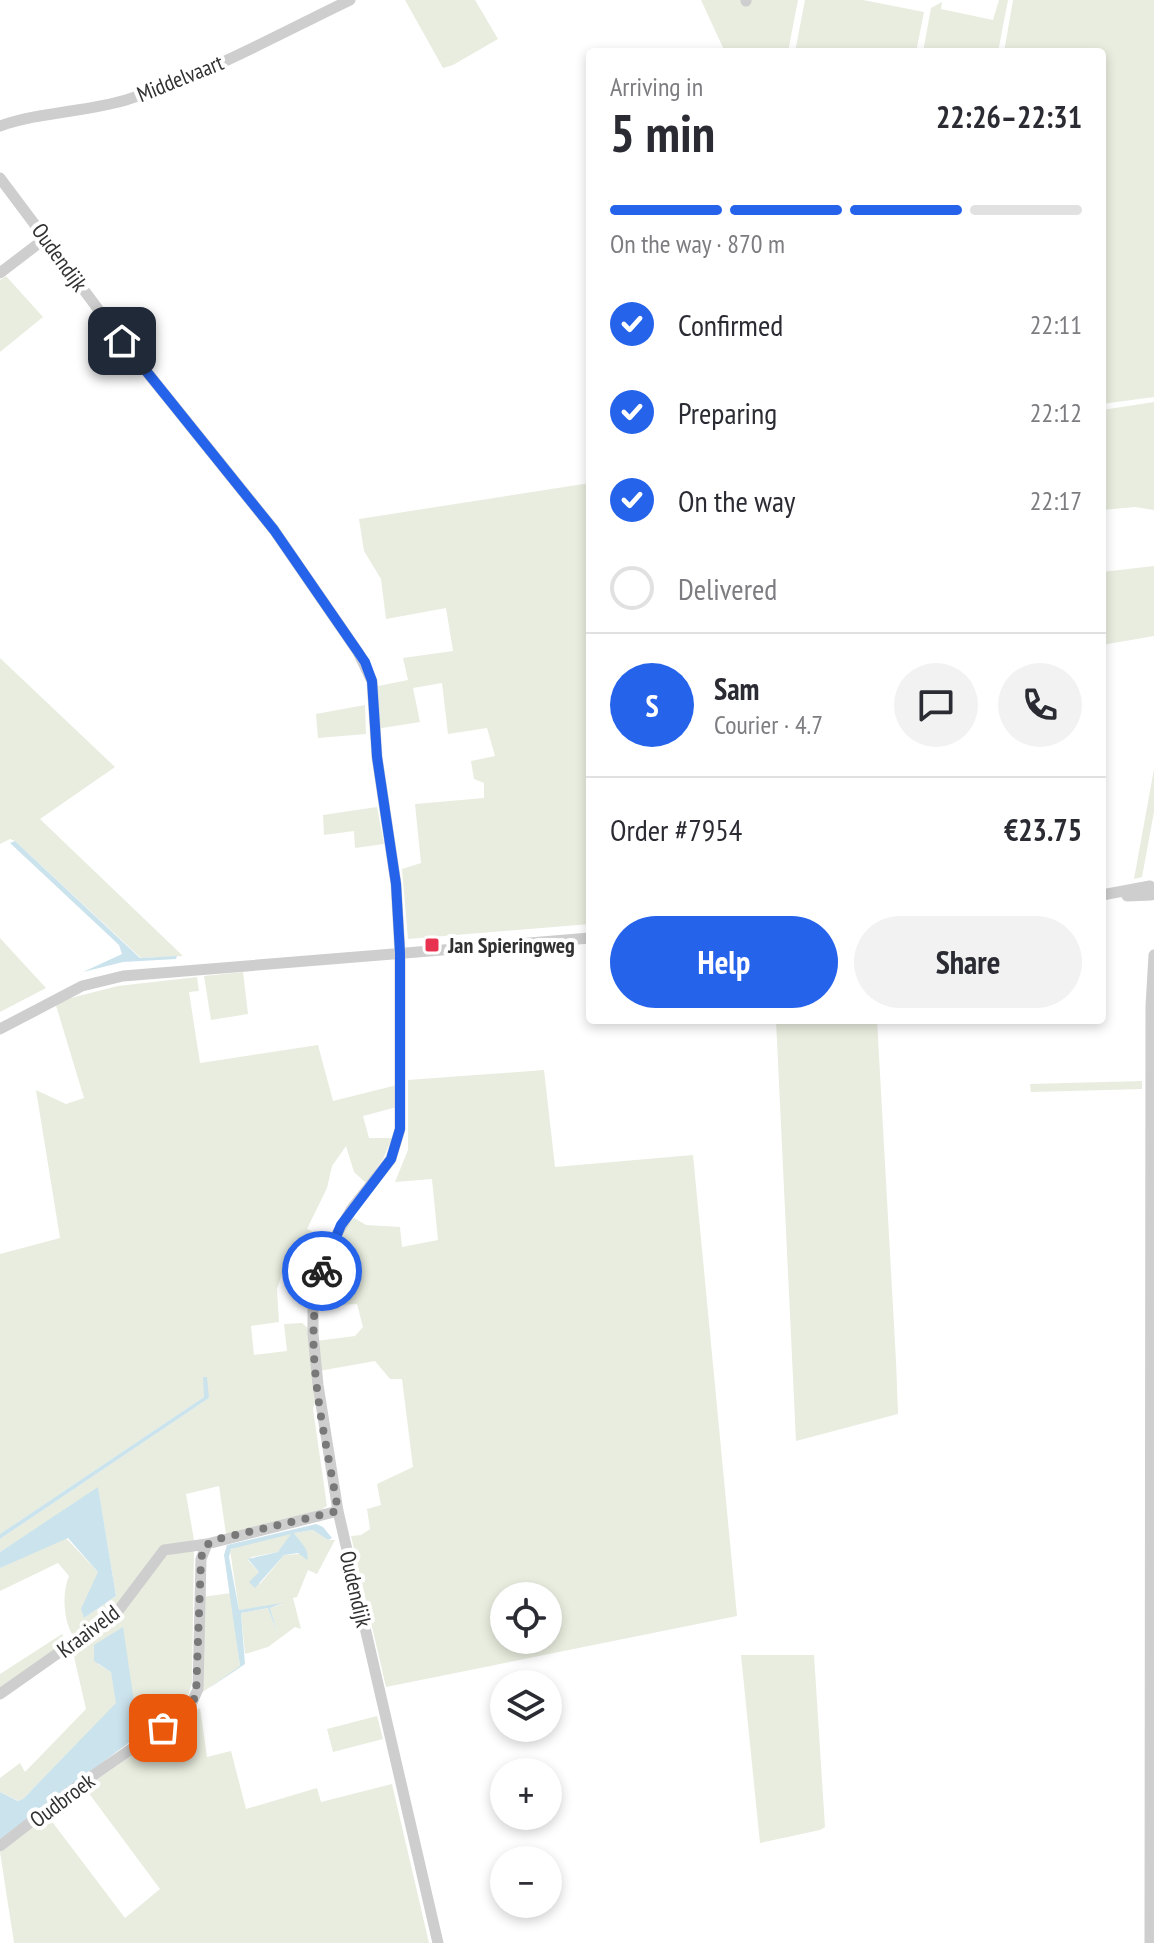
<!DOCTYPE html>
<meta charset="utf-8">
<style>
:root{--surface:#fff;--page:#f2f2f3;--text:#2b2b33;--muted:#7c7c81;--line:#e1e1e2;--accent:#2563eb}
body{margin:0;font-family:"PT Sans Narrow",sans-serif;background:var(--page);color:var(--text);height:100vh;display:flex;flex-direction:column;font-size:30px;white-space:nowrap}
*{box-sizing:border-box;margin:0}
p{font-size:26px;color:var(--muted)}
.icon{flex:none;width:44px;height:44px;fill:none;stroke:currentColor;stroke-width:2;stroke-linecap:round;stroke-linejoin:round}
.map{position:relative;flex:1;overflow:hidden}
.side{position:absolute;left:586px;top:48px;width:520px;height:976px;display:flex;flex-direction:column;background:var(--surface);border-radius:8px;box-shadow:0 4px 12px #0003}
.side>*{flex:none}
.controls{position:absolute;left:490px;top:1582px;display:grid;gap:16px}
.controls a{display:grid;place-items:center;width:72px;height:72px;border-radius:50%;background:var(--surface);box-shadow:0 4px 12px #0003;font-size:40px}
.pin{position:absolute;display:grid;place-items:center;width:68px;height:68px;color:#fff;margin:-34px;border-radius:16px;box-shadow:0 4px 12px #0006}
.courier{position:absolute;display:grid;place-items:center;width:80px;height:80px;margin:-40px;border:6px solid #2563eb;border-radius:50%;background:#fff;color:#222;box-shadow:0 2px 10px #0007}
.headline em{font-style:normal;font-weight:700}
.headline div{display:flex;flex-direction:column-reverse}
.headline{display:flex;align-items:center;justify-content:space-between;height:136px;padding:0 24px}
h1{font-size:52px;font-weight:700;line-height:60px}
.bar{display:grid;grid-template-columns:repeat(4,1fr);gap:12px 8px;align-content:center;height:96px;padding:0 24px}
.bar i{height:10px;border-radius:6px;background:var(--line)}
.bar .selected{background:var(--accent)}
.bar p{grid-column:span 4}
.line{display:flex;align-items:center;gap:20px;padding:0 24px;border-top:2px solid var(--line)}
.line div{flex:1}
.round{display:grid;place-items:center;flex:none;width:84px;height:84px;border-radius:42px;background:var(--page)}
ol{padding:0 24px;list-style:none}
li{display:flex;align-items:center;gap:24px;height:88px}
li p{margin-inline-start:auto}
li .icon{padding:8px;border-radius:50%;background:var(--accent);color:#fff;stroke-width:4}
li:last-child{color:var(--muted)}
li i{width:44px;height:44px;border:4px solid var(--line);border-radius:50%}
.cta{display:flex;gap:16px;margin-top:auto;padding:16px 24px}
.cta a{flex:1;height:92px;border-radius:48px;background:var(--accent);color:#fff;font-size:32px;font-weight:700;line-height:92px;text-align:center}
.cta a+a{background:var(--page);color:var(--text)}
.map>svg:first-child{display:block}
.green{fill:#e8eddf;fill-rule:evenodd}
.water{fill:#cbe3ed}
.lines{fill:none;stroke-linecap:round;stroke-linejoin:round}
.minor{stroke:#cecece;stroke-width:11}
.done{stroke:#797979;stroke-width:8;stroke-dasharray:0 14.4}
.route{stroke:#2563eb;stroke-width:10}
.poi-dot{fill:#e7334f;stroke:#fff;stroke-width:3}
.labels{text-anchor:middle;stroke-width:8;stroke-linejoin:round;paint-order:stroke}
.street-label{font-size:22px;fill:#313131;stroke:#fff}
.poi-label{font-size:22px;font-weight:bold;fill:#313131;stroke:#fff;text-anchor:start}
</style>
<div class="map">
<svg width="1154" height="1943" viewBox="0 0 1154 1943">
<rect width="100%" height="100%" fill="#fff"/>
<path class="green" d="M405,0h70l23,39 -45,26 -10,3z
M701,0h40l3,6 6,-6h48l-10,52h-63z
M805,0h58l61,12 -8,40h-121z
M999,0h9l-10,52h-75l8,-44 11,-6 -1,7 52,11z
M1013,0h141v397l-52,7v-352h-98z
M6,276l37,41 -43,35v-72z
M1154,402v108l-19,-3 -33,3v-100z
M590,483v441l-182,15 -6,-70 19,-6 -6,-59 69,-6v-15l-10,-4 -3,-18 24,-5 -8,-28 -39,6 -6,-51 -29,5 7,34 -44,7 -3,-42 35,-7 -5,-22 50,-7 -7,-43 -60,11 -5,-40 -17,-28 -5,-32z
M1154,566v70l-52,9v-73z
M0,658l115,109 -75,52 143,137 -42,2 -126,-117 -5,-2 -10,5z
M365,705l1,29 -48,4 -2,-24z
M1154,769v43l-12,65 -8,2z
M377,807l7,37 -29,4 -1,-17 -30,4 -1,-20z
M0,938l46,50 -46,24z
M243,972l5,42 -37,6 -7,-44z
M197,977l2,14 -10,1 11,71 118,-18 15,56 64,-16v22l-34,9 6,22h23l-9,21 -17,24 -12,-11 -8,-26 -14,20 -5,22 -20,41 22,10 -12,28 -30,-9 -10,31 2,33 -28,4 3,29 33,-4 -3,-27 18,-1 8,7 6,67 -3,12 14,97 -8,5 -93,23 -7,-48 -33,8 8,46 -30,9 -46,58 -43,32c-11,-15 -14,-44 -6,-63l-11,-13 -58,28v-23l65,-31 33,35 -14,46 32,-22 -18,-108 -98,64v-13l209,-141 -5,-19v18l-204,137v-280l60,-16 -24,-148 30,14 18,-6 -29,-96 63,-16z
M776,1020h101l19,341 2,53 -102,27z
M544,1070l11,97 138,-12 44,461 -351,71 -35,-151 10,-1 9,-6 -3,-20 14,-4 -4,-21 36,-17 -11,-88h-12l-15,-18 -56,10 -3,-30 39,-5 8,-9 -6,-23 -18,1 4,-27 -20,-3 28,-59 15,9 34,2 2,20 36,-7 -6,-61 -37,3 13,-32v-70zM504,1596h44v44h-44z
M1142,1081v8l-111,3 -1,-8z
M313,1530l15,10h7l-18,34 -9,-4 -11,27 -4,1 8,31 -6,-2 -27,20 -23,7 -4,-41 27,-5 10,27 -8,-27 12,-4 -43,6 -9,-60 7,-4 54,-13v4l-13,15 -26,5 -4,3 11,12 -3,5 4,7 24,-29 16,-1 4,-6 -10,-15z
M194,1548l-2,135 -4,13 -13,13 -85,62 -90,73v-5l139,-104 -17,-108 -24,37 13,8 6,31 -94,96 -4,2 -19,-9v-14l20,-15 5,9 61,-63 -14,-61 19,-13 70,-78z
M231,1593l9,74 -39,26 1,-96z
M62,1634l6,9 -68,45v-14z
M741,1655h73l11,172 -5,3 -60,13z
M200,1708l7,49 24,-6 15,58 71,-21 4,14 71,-18 37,159h-415l-14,-91 47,-37 78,103 35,-29 -75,-101z
M377,1716l6,23 -50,13 -6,-23z"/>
<path class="water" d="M15,841l125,117 37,-2 -1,3 -53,3 -40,10 39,-18 -3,-9 -109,-102z
M203,1377h4l2,21 -209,141v-5l204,-137z
M98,1487l18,109 -32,22 -3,-9 17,-37 -30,-34 -68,30v-16z
M316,1524l7,3 9,11 -4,2 -15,-10 -19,3c6,9 16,16 13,27l-9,-7 -14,2 -29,33 -6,-6 10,-10 -11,-13 30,-7 13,-18 -60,15 -2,8 10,53 44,-7 -13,5 8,27 -10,-27 -27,5 4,51 -40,27 35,-25 -16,-111 3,-10z
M123,1627l16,108 -139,104v-47l18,9 5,-2 93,-96 -5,-31 -17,-11v-16z"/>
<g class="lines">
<path class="minor" d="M746,0v1
M0,126c40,-14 85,-14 126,-26 78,-24 151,-65 224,-100
M0,178l122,163 152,189 84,122 14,29 5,76 19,127 4,69v176l-9,30 -40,51 -18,31 -13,36 -7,34v23l5,51 20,126 100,432
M0,273l47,-36
M1102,895l48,-9
M1127,896l24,-1
M0,1029l82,-43 41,-10 467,-38
M0,1694l118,-83 46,-61 43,-6
M0,1846l75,-58 114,-79 9,-20 3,-130 6,-15 131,-33
M1150,1943l1,-937 3,-51"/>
</g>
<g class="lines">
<path class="done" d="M163,1728l22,-15 11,-17 5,-137 3,-12 10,-7 124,-29c-12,-74 -38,-167 -16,-240"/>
<path class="route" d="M122,341l152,189 91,132 7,19 5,76 19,127 4,69v176l-9,30 -50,66 -19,46"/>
</g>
<rect class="poi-dot" x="424" y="937" width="16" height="16" rx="4"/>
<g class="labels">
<g class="street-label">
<text transform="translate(180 78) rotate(-22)" y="8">Middelvaart</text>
<text transform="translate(60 257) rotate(54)" y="8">Oudendijk</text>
<text transform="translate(356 1589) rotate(77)" y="8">Oudendijk</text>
<text transform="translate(88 1631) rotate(-37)" y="8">Kraaiveld</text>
<text transform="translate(62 1800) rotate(-37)" y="8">Oudbroek</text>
</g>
<g class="poi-label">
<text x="448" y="953">Jan Spieringweg</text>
</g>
</g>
</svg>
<div class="controls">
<a><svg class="icon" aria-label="locate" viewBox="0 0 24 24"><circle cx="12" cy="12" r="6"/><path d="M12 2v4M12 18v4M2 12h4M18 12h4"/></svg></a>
<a><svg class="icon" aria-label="layers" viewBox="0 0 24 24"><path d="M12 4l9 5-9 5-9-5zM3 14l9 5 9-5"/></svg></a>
<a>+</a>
<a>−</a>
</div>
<div class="pin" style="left:163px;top:1728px;background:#ea580c"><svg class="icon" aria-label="bag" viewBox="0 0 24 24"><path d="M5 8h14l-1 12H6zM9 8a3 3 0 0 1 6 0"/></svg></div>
<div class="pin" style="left:122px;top:341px;background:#1f2937"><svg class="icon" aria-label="home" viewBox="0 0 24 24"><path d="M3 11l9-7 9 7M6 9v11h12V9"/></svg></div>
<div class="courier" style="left:322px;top:1271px"><svg class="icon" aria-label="bike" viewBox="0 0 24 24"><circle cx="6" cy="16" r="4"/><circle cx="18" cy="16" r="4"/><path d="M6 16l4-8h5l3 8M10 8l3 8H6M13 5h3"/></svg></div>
<section class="side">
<div class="headline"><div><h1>5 min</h1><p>Arriving in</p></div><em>22:26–22:31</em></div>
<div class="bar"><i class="selected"></i><i class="selected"></i><i class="selected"></i><i></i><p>On the way · 870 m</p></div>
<ol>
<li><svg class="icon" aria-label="check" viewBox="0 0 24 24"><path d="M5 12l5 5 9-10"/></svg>Confirmed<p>22:11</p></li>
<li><svg class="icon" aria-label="check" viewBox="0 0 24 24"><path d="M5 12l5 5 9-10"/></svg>Preparing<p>22:12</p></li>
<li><svg class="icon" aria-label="check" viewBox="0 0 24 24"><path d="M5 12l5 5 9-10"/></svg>On the way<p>22:17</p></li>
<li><i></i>Delivered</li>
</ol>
<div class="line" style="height:144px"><b class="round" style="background:var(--accent);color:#fff">S</b><div><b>Sam</b><p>Courier · 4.7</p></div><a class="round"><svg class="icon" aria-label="chat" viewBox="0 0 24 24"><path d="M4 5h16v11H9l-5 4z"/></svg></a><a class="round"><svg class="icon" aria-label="phone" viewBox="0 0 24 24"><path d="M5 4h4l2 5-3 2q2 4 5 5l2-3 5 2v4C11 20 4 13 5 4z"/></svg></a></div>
<div class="line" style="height:104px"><div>Order #7954</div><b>€23.75</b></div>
<div class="cta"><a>Help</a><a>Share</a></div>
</section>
</div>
